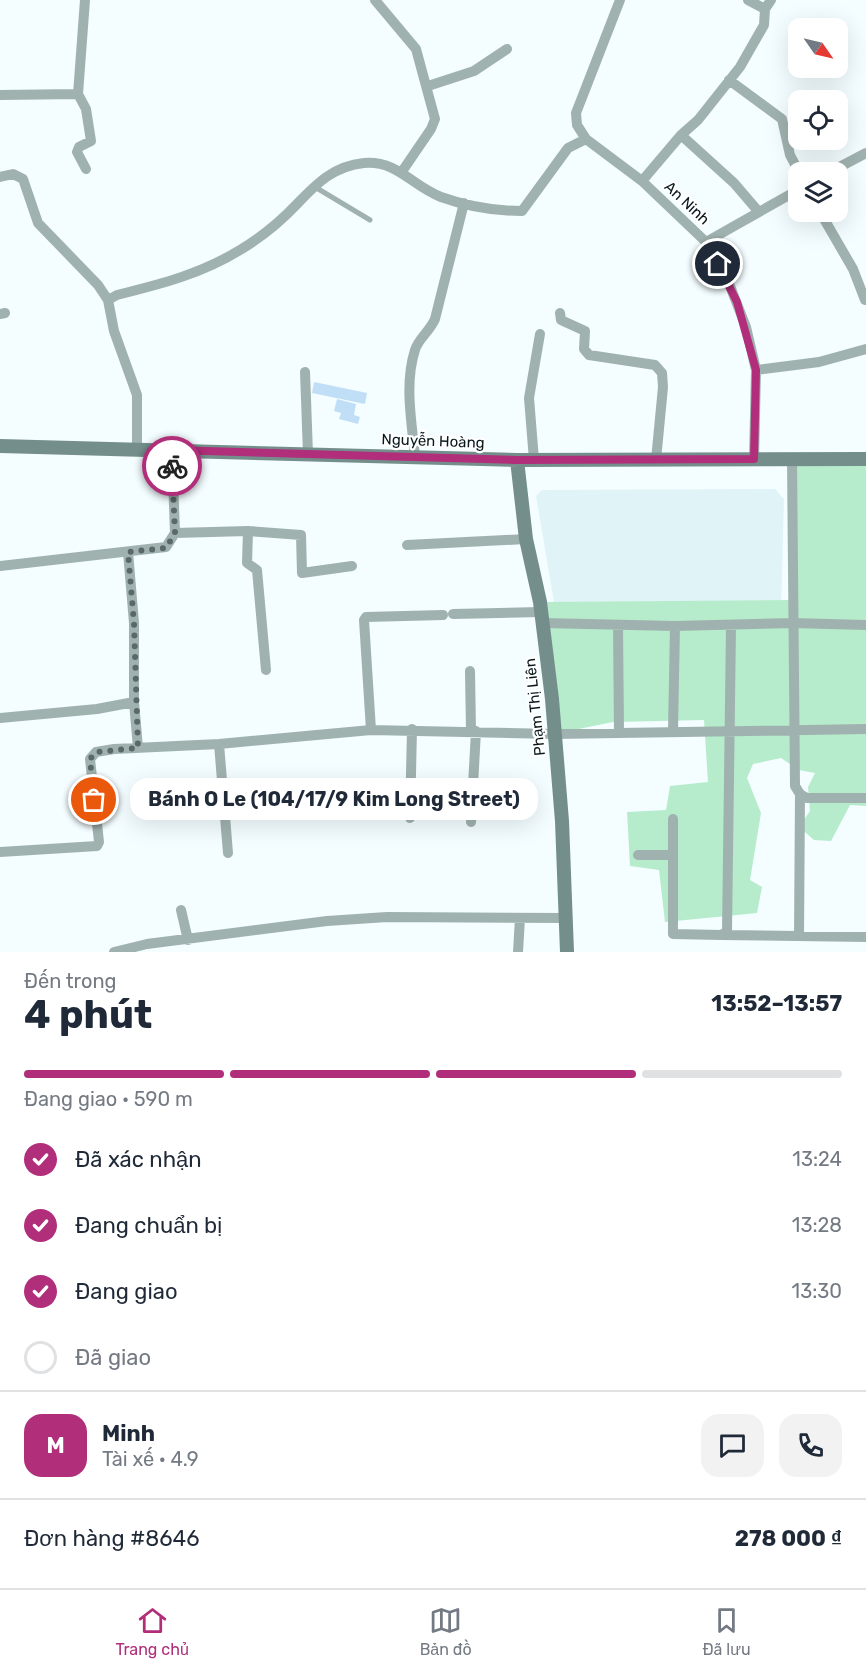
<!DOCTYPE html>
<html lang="vi">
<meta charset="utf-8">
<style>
:root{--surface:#fff;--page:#f2f2f3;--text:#1f2937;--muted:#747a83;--line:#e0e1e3;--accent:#b02e7a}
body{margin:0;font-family:Rubik,sans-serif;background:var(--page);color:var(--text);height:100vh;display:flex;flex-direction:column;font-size:22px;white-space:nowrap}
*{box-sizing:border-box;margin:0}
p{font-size:20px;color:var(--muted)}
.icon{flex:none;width:33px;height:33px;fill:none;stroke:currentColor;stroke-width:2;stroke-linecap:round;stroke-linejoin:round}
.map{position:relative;height:952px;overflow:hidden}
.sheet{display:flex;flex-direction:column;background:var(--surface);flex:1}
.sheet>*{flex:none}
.needle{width:39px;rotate:124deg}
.fabs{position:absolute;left:788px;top:18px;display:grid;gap:12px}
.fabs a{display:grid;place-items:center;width:60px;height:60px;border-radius:12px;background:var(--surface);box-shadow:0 6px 24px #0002;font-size:30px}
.pin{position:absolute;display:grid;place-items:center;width:51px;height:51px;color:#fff;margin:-26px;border:3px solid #fff;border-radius:50%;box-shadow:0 2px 6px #0007}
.courier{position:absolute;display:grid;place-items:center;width:60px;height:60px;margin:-30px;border:4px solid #b02e7a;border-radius:50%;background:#fff;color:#222;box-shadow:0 2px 8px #0007}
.bubble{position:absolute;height:42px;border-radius:18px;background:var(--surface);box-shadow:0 6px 24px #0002;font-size:20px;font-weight:700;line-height:42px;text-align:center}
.headline em{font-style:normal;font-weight:700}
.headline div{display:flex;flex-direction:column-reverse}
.headline{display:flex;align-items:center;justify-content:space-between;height:102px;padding:0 24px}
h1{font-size:39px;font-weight:700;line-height:45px}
.bar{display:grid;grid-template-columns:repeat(4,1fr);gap:9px 6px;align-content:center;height:72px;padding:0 24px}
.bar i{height:8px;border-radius:4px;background:var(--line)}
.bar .selected{background:var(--accent)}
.bar p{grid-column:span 4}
.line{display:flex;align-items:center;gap:15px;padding:0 24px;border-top:2px solid var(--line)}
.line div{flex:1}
.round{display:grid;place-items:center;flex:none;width:63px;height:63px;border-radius:18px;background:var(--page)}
ol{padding:0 24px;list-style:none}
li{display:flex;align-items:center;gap:18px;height:66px}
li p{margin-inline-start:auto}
li .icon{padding:6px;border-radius:50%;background:var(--accent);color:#fff;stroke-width:4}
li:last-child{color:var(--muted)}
li i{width:33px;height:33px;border:3px solid var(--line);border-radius:50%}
.dock{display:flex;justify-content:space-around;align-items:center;height:84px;border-top:2px solid var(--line);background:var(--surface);font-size:16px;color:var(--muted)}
.dock a{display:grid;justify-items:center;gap:3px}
.dock .selected{color:var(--accent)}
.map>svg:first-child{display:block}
.built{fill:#e0f4f8}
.green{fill:#b6eccb}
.building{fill:#c0dff6}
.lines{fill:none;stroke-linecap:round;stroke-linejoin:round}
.lane{stroke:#a0b2af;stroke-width:5}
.street{stroke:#a0b2af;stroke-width:10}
.secondary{stroke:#748f8b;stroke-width:14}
.done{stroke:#5b686b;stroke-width:6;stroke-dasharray:0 10.8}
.route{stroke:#b02e7a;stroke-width:8}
.labels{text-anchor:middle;stroke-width:4.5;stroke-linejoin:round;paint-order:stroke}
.street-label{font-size:15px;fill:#08181b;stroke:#fff}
</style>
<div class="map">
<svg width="866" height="952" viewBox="0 0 866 952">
<rect width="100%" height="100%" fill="#f4fdff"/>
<path class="built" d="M775,489l9,10 -3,115 -226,-6 -19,-112 6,-6z"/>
<path class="green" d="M793,465h73v341l-16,-1 -19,36 -17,-1 -15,-13 11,-16 -2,-24 7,-14 -16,-3 -18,-12 -28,6 -6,14 14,35 -11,67 12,7 -5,26 -92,9 -6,-52 -29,-4 -3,-54 39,-2 4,-24 38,-4 -4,-62 -91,2 -59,12 -14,-132 254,-2z"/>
<path class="building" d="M314,382l53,11 -2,11 -53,-11z
M337,399l19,5 -2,11 6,2 -2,7 -19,-5 2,-6 -7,-2z"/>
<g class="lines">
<path class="lane" d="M315,187l55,33"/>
<path class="street" d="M85,0l-7,94 8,15 5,32 -12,6 -2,5 9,17
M375,0l41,49 19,70 -4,10 -30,44
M620,0l-44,113 1,12 9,14 56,42 64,61 24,44 16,41 10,43 -2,89
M748,0l17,9
M729,80l53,39 8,36 9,17
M428,86l46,-15 33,-22
M0,95l78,-1
M681,135l53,48 24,28
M830,172l36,-19
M0,177l13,-3 10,5 15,44 60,62 10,15
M642,181l39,-46 17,-15 42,-53 24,-42 1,-16 6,-9
M820,212l33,57 12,31
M706,242l92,-52
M560,313l1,7 24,11 -1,18 5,6 66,10 7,8 1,14 -7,73
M0,314l5,-1
M756,370l63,-8 47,-13
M305,372l3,82
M137,449v-54l-23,-64 -6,-31 9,-5c44,-11 84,-21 123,-45 20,-12 41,-29 57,-46 20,-21 37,-38 67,-41 33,-3 48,23 77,34 25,9 54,14 81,14l46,-63 18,-9
M415,457c-3,-34 -11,-73 0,-107 3,-11 15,-19 20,-31l29,-116
M792,459l3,327 5,8 7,4h59
M534,460l-5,-62 11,-64
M248,531l53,4 1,38 50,-7
M175,533l73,-2 -1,32 10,7 9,100
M407,545l119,-6
M0,566l166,-19 9,-14 -3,-83
M453,614l88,-2
M543,623l132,3 117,-3 74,2
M618,625l1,107
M470,671l1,60
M134,702l4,46
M0,718l97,-9 37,-7v-79l-6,-71
M371,730l-7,-110 2,-3 77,-2
M673,731l2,-105
M219,744l9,109
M410,818l2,-89
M673,819v36
M471,822l5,-91
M0,852l97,-6 2,-4 -9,-83 6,-7 18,-3 105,-5 152,-14 183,4 312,-5
M638,855h35v79l48,1 6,-3 4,-306
M181,910l7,30
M721,935l145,2
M799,936l1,-142
M114,952l33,-8 180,-23 60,-4 180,1
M518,952l2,-34"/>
<path class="secondary" d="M0,446l517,14 349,-1
M517,460l9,79 14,63 12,97 10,122 5,131"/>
</g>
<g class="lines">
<path class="done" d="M94,800l-4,-41 6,-7 42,-4 -4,-125 -6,-71 38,-4 9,-15 -3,-67"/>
<path class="route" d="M172,466v-16l345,10 237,-1 2,-89 -19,-68 -19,-38"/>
</g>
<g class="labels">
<g class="street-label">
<text transform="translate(687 203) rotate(43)" y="5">An Ninh</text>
<text transform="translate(433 441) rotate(2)" y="5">Nguyễn Hoàng</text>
<text transform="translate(535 707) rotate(-96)" y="5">Phạm Thị Liên</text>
</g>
</g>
</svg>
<div class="fabs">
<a><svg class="needle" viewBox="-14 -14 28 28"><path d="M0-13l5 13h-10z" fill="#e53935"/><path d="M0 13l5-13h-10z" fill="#747a83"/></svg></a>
<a><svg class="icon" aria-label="locate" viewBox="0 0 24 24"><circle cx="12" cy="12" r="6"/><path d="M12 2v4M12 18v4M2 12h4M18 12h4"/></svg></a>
<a><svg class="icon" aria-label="layers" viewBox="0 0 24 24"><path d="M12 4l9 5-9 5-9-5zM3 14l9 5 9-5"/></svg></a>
</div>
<div class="pin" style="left:94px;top:800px;background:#ea580c"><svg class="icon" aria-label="bag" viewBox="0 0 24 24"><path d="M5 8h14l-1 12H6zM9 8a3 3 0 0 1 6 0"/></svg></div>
<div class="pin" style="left:718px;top:264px;background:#1f2937"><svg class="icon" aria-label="home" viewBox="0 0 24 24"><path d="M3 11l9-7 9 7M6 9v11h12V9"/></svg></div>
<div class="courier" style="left:172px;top:466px"><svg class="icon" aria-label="bike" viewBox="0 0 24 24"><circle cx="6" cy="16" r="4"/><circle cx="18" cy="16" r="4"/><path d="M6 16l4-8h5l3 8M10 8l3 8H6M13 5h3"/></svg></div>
<div class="bubble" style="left:130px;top:778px;width:408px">Bánh O Le (104/17/9 Kim Long Street)</div>
</div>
<section class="sheet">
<div class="headline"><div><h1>4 phút</h1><p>Đến trong</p></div><em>13:52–13:57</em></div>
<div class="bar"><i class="selected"></i><i class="selected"></i><i class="selected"></i><i></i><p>Đang giao · 590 m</p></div>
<ol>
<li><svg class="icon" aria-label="check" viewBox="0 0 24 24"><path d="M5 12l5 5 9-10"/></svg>Đã xác nhận<p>13:24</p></li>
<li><svg class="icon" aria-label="check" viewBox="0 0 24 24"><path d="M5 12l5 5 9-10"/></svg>Đang chuẩn bị<p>13:28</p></li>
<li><svg class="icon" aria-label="check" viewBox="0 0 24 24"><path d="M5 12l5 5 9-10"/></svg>Đang giao<p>13:30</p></li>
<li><i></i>Đã giao</li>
</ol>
<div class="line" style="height:108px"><b class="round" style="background:var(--accent);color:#fff">M</b><div><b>Minh</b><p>Tài xế · 4.9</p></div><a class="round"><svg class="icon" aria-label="chat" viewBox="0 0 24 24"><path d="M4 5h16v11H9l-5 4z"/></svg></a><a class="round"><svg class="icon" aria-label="phone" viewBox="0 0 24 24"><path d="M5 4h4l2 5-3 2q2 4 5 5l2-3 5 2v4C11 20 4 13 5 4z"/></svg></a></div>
<div class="line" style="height:78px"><div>Đơn hàng #8646</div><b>278 000 ₫</b></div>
</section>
<nav class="dock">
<a class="selected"><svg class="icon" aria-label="home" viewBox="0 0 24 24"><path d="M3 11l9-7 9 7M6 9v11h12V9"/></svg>Trang chủ</a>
<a><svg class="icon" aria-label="map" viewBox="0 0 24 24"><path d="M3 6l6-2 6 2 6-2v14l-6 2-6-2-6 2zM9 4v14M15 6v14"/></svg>Bản đồ</a>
<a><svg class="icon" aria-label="saved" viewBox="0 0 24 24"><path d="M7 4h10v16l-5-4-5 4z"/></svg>Đã lưu</a>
</nav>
